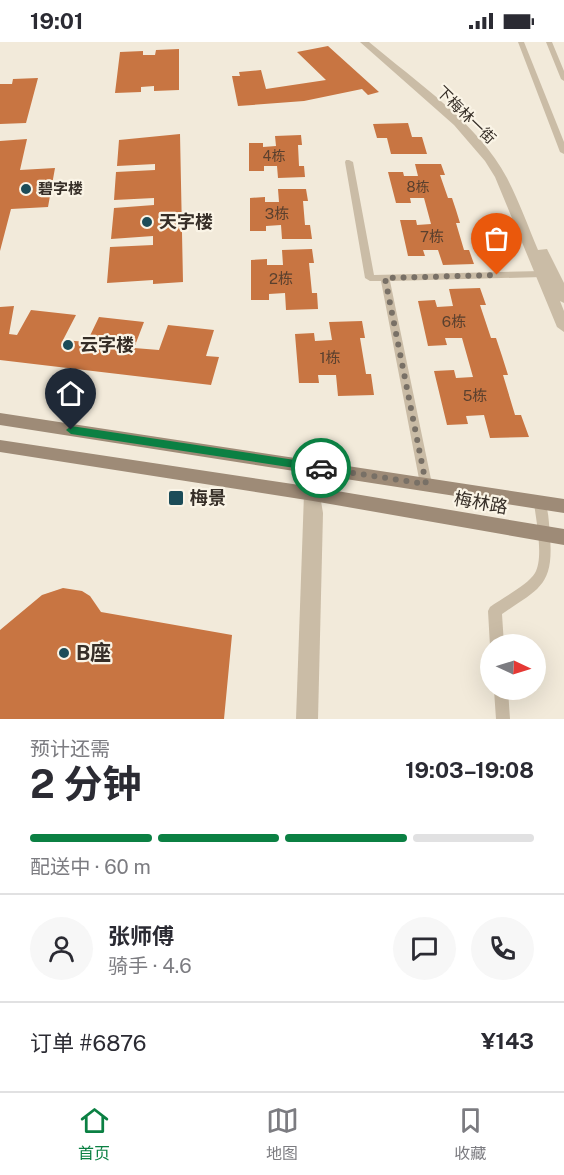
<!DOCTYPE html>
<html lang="zh">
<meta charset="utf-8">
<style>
:root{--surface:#fff;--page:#f7f7f7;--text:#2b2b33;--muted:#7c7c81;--line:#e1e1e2;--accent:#0b8043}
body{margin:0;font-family:"Public Sans","Noto Sans SC",sans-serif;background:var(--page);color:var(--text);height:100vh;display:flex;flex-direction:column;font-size:22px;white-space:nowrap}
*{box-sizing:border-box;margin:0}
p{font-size:20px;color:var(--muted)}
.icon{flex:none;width:33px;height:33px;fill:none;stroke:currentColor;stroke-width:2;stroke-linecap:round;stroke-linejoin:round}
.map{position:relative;height:677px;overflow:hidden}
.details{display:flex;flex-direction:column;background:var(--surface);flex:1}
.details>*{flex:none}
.needle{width:39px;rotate:94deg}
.controls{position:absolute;left:480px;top:592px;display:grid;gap:12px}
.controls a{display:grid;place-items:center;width:66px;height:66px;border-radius:50%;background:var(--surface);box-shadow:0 6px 24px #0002;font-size:30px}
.pin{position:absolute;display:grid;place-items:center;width:51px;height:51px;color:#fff;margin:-62px -26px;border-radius:50% 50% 50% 0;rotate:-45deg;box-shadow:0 0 6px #0007}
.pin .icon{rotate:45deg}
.courier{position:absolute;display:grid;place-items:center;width:60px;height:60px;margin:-30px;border:4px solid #0b8043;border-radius:50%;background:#fff;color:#222;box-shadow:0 2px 8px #0007}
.headline em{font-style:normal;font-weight:700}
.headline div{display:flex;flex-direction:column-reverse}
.headline{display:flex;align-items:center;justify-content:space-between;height:102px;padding:0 30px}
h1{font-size:39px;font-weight:700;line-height:45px}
.bar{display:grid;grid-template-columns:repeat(4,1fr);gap:9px 6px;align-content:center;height:72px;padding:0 30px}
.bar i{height:8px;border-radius:4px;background:var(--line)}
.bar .active{background:var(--accent)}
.bar p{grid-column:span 4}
.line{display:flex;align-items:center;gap:15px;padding:0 30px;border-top:2px solid var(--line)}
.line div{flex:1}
.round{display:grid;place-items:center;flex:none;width:63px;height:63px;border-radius:32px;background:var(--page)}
.status{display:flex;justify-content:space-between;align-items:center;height:42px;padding:0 30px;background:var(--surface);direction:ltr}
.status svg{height:16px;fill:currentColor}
.dock{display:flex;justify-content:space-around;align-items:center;height:84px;border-top:2px solid var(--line);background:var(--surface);font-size:16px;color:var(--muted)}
.dock a{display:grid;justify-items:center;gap:3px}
.dock .active{color:var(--accent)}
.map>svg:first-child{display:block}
.building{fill:#c87542}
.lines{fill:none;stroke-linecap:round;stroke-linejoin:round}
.service{fill:#cabca6;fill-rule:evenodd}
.minor{fill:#cabca6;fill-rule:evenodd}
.tertiary{fill:#cabca6;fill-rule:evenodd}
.secondary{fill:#9e8b77;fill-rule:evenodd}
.route{fill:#0b8043}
.done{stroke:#787066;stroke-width:6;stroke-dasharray:0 10.8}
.poi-dot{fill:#1c4c58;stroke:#faf4e6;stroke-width:2}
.labels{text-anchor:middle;stroke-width:4.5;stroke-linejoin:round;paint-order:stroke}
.far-number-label{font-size:14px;fill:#5a402e}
.far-street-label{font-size:15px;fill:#362e27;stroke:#faf4e6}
.far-poi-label{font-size:15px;font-weight:bold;fill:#362e27;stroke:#faf4e6;text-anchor:start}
.number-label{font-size:15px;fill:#5a402e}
.poi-label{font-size:18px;font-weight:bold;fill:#362e27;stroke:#faf4e6;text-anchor:start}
.street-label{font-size:18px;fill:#362e27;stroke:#faf4e6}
.near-poi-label{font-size:21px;font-weight:bold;fill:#362e27;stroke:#faf4e6;text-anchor:start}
</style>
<div class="status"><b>19:01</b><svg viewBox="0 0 49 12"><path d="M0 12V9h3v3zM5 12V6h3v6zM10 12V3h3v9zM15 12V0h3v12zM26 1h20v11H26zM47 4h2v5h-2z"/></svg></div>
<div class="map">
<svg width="564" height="677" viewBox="0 0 564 677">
<rect width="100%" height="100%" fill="#f2eada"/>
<path class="building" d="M328,4l51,46 -11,3 -6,-6 -58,12 -66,5 -6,-30h8l-1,-4 22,-2 5,19 60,-9 -29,-28z
M179,7v41l-25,1v-5l-13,1v5l-26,1 5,-41 23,-1v4h12l1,-5z
M38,36l-12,45 -26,1v-40h12l1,-5z
M408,81l4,14h10l5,17h-36l-4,-16h-10l-4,-14z
M180,92l3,148 -30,2v-4l-46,3 3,-36 43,-2v-9l-42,3 3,-31 40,-3v-7l-40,2 2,-28 39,-2v-6l-38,2 2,-26z
M301,93l1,10h-4l1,21h5l1,11 -27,1 -1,-12h-13v5h-15v-28h14v4l13,-1 -1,-10z
M27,97l-7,31 35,-2 -7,39 -37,2 -11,42v-110z
M415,122h26l4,11h-5l8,23h4l4,12 4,13h-4l8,27h5l5,14 -31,1 -5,-15h-15l2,6h-17l-8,-36h16l1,5 14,-1 -7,-26h-14l1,5h-15l-8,-31h15l1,4h14z
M278,147h28l2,12h-5l2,24h5l2,14h-30l-1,-14 -15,1v5h-16v-33l15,-1v5h14z
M312,207l2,14h-5l3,30h5l1,16 -32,1 -1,-17 -16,1v6h-18v-40l16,-1v6h16l-1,-15z
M480,246l6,17h-6l11,33h5l6,18 6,19h-5l12,40h6l8,22 -39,1 -6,-23 -18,1 2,8 -21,1 -13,-54 20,-1 2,8 17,-1 -11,-39h-17l2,7 -19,1 -10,-45 17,-1 2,7 16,-1 -4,-17z
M14,264l-5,28 8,1 14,-25 45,5 -13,25 24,2 12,-25 45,5 -10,26 25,2 9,-25 46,5 -8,26 13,1 -8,28 -211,-25v-53z
M362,279l3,17h-5l6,36h5l3,21 -36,1 -2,-21h-18l1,8h-20l-4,-49 19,-1 1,8 17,-1 -3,-18z
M63,546l19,3 8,5 11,16 131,23 -8,84h-224v-89l42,-35z"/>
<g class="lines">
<path class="service" d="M518,0h6l40,100v12l-4,-2z
M546,0h6l12,29v10l-3,-2z
M346,118h3l4,2 21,113 168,-4 5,3 -5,3 -152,4 42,203 -2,3 -4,2 -4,-2 -2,-3 -39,-203h-11l-5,-3 -20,-116z
M540,456l4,1c5,11 5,26 6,38 4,49 -12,52 -48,77l2,31 -14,1 -2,-35 2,-4c12,-9 38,-22 45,-34 9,-15 1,-53 -1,-70l2,-4z
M494,648h14l2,29h-14z"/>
<path class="minor" d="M313,445l6,2 4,24 -5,206h-22l8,-225 3,-5z"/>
<path class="tertiary" d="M360,0h9c46,39 110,82 138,136 12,23 21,48 31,72l9,-1 17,34v20l-4,-2 4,10v21l-7,-5 -62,-150 -10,-16 -31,-36z"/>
<path class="secondary" d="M0,371l564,86v14l-564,-88z
M0,398l313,47 251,42v16l-251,-44 -313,-49z"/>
</g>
<path class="route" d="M71,384l250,38 5,4 -5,4 -250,-38 -5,-4z"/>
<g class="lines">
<path class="done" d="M321,426l105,16 -41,-206 112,-3"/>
</g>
<g class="poi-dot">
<circle cx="26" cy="147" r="6"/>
<circle cx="147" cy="180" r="6"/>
<circle cx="68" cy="303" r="6"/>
<rect x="168" y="448" width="16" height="16" rx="3"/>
<circle cx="64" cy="611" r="6"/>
</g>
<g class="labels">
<g class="far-number-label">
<text x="274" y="119">4栋</text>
<text x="418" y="150">8栋</text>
</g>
<g class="far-street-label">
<text transform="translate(466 73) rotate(44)" y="5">下梅林一街</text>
</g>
<g class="far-poi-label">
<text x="38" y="152">碧字楼</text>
</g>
<g class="number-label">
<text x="277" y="177">3栋</text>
<text x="432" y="200">7栋</text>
<text x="281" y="242">2栋</text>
<text x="454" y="285">6栋</text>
<text x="330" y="321">1栋</text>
<text x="475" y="359">5栋</text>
</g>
<g class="poi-label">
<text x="159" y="186">天字楼</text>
<text x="80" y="309">云字楼</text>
<text x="190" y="462">梅景</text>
</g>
<g class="street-label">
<text transform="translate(481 461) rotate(10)" y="6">梅林路</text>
</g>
<g class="near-poi-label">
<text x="76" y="618">B座</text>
</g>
</g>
</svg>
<div class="controls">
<a><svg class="needle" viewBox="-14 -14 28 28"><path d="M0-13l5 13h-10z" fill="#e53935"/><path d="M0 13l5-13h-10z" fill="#7c7c81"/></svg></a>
</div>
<div class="pin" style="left:497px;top:233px;background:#ea580c"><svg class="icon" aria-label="bag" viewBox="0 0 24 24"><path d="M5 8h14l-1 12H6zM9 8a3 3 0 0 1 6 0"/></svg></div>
<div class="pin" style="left:71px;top:388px;background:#1f2937"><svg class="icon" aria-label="home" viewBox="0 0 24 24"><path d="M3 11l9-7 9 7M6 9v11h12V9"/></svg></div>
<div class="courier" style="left:321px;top:426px"><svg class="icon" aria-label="car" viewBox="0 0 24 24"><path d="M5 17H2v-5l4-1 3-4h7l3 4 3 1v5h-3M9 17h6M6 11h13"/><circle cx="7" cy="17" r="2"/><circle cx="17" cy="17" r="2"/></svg></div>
</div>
<section class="details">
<div class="headline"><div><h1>2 分钟</h1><p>预计还需</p></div><em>19:03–19:08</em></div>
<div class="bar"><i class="active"></i><i class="active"></i><i class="active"></i><i></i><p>配送中 · 60 m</p></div>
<div class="line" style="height:108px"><a class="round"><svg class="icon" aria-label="person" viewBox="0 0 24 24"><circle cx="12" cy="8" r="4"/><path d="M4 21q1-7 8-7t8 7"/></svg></a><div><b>张师傅</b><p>骑手 · 4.6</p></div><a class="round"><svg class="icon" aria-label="chat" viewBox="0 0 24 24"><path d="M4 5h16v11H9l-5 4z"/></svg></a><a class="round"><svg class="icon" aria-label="phone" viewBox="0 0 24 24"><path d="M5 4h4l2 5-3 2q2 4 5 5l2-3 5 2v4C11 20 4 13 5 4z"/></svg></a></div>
<div class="line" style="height:78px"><div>订单 #6876</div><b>¥143</b></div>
</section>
<nav class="dock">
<a class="active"><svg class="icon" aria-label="home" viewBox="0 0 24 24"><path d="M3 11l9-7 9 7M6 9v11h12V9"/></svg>首页</a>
<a><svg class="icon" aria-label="map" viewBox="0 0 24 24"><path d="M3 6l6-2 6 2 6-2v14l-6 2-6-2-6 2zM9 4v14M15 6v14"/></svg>地图</a>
<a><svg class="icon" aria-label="saved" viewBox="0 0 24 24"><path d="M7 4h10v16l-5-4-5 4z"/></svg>收藏</a>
</nav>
